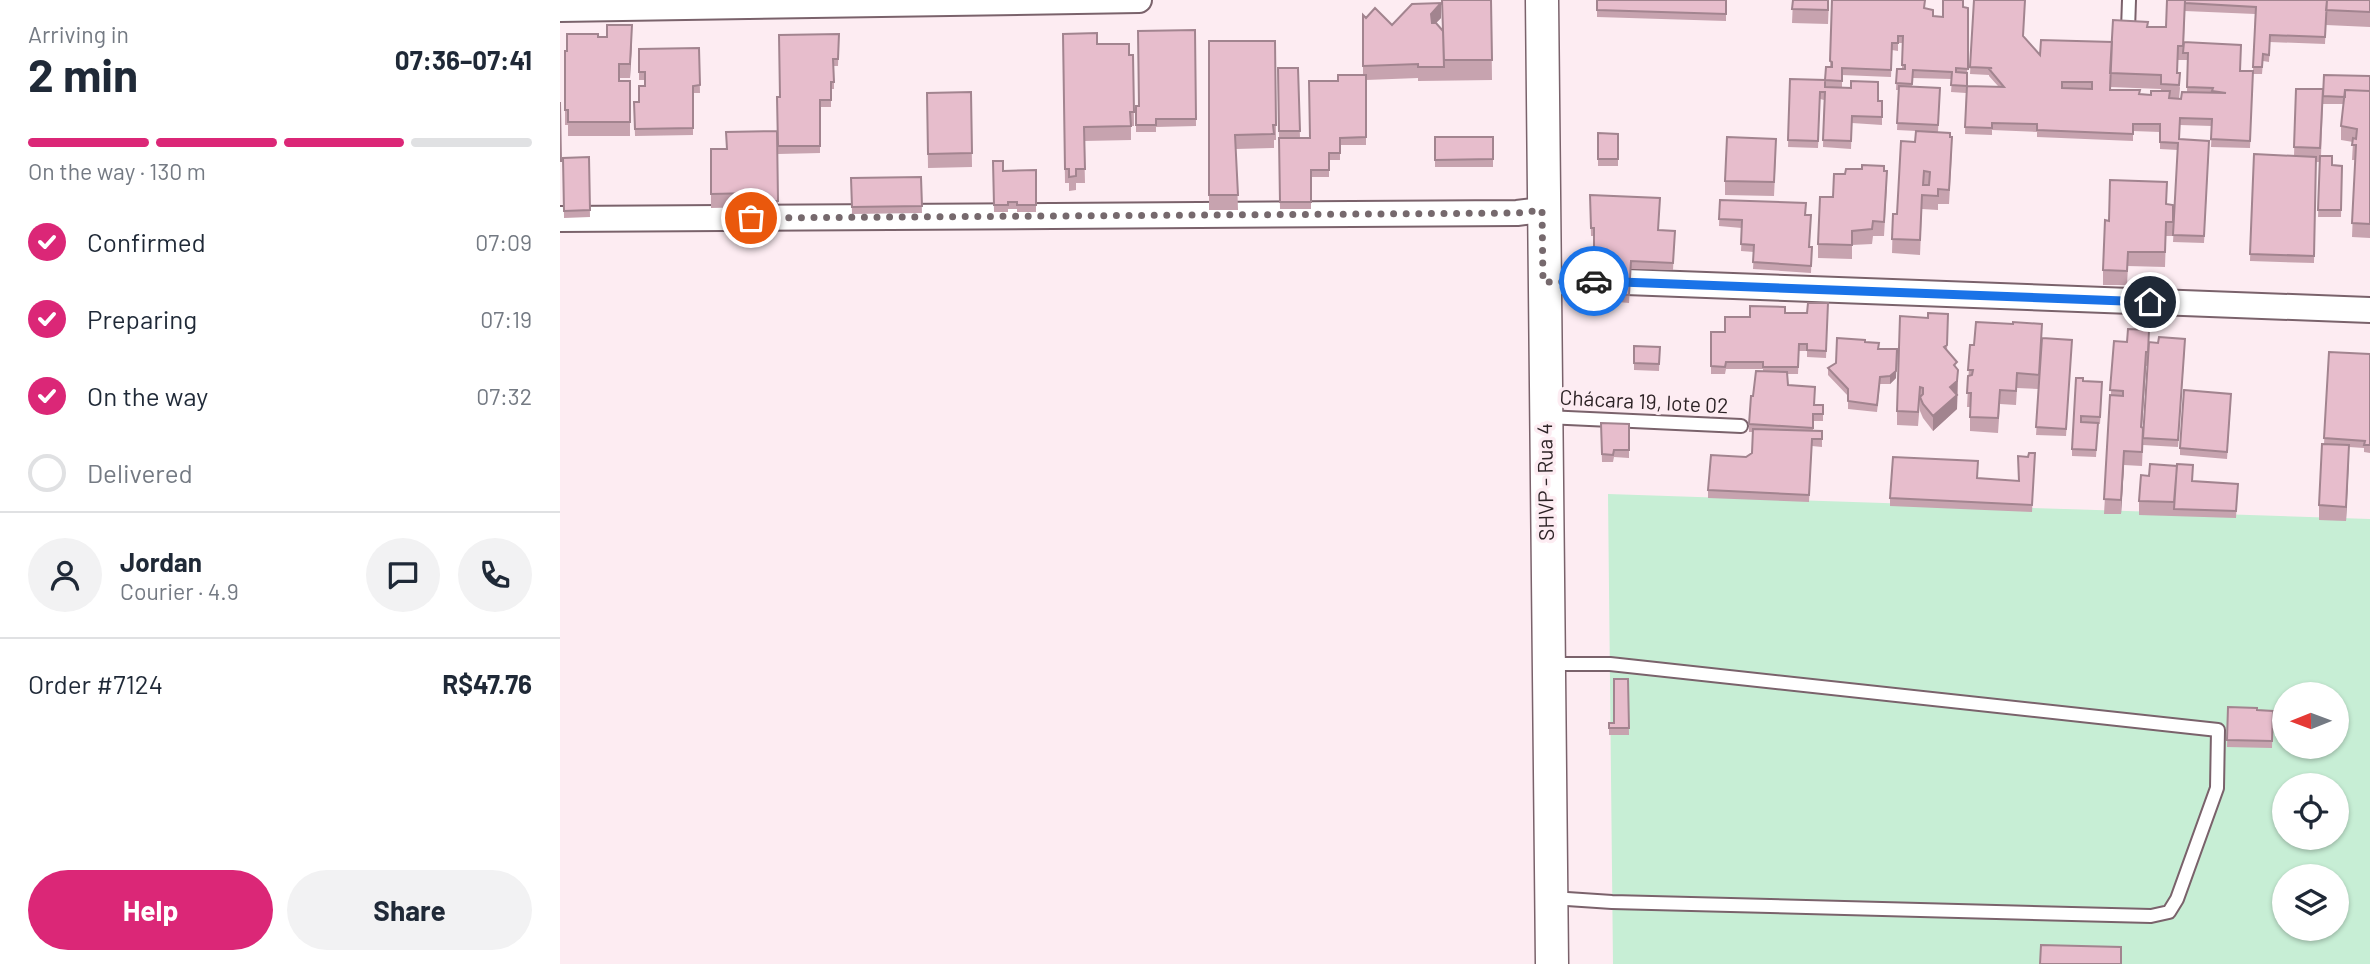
<!DOCTYPE html>
<meta charset="utf-8">
<style>
:root{--surface:#fff;--page:#f2f2f3;--text:#1f2937;--muted:#747a83;--line:#e0e1e3;--accent:#db2777}
body{margin:0;font-family:Barlow,sans-serif;background:var(--page);color:var(--text);height:100vh;display:flex;flex-direction:column;font-size:26px;white-space:nowrap}
*{box-sizing:border-box;margin:0}
p{font-size:23px;color:var(--muted)}
.icon{flex:none;width:38px;height:38px;fill:none;stroke:currentColor;stroke-width:2;stroke-linecap:round;stroke-linejoin:round}
.map{position:relative;flex:1;overflow:hidden}
.panel{display:flex;flex-direction:column;background:var(--surface);width:560px}
.panel>*{flex:none}
.needle{width:46px;rotate:269deg}
.fabs{position:absolute;left:1712px;top:682px;display:grid;gap:14px}
.fabs a{display:grid;place-items:center;width:77px;height:77px;border-radius:50%;background:var(--surface);box-shadow:0 2px 5px #0004;font-size:35px}
.pin{position:absolute;display:grid;place-items:center;width:60px;height:60px;color:#fff;margin:-30px;border:4px solid #fff;border-radius:50%;box-shadow:0 2px 7px #0007}
.courier{position:absolute;display:grid;place-items:center;width:70px;height:70px;margin:-35px;border:5px solid #1a73e8;border-radius:50%;background:#fff;color:#222;box-shadow:0 2px 9px #0007}
.summary em{font-style:normal;font-weight:700}
.summary div{display:flex;flex-direction:column-reverse}
.summary{display:flex;align-items:center;justify-content:space-between;height:119px;padding:0 28px}
h1{font-size:46px;font-weight:700;line-height:52px}
.bar{display:grid;grid-template-columns:repeat(4,1fr);gap:10px 7px;align-content:center;height:84px;padding:0 28px}
.bar i{height:9px;border-radius:5px;background:var(--line)}
.bar .current{background:var(--accent)}
.bar p{grid-column:span 4}
.line{display:flex;align-items:center;gap:18px;padding:0 28px;border-top:2px solid var(--line)}
.line div{flex:1}
.round{display:grid;place-items:center;flex:none;width:74px;height:74px;border-radius:37px;background:var(--page)}
ol{padding:0 28px;list-style:none}
li{display:flex;align-items:center;gap:21px;height:77px}
li p{margin-inline-start:auto}
li .icon{padding:7px;border-radius:50%;background:var(--accent);color:#fff;stroke-width:4}
li:last-child{color:var(--muted)}
li i{width:38px;height:38px;border:4px solid var(--line);border-radius:50%}
.button{display:flex;gap:14px;margin-top:auto;padding:14px 28px}
.button a{flex:1;height:80px;border-radius:42px;background:var(--accent);color:#fff;font-size:28px;font-weight:700;line-height:80px;text-align:center}
.button a+a{background:var(--page);color:var(--text)}
main{display:flex;flex:1;min-height:0}
.map>svg:first-child{display:block}
.green{fill:#c7eed5;fill-rule:evenodd}
.lines{fill:none;stroke-linecap:round;stroke-linejoin:round}
.service-casing{stroke:#7a626b;stroke-width:16}
.minor-casing{stroke:#7a626b;stroke-width:28}
.tertiary-casing{stroke:#7a626b;stroke-width:35}
.service{stroke:#fff;stroke-width:12}
.minor{stroke:#fff;stroke-width:24}
.tertiary{stroke:#fff;stroke-width:32}
.wall{fill:#c7a3af;fill-rule:evenodd}
.shaded-wall{fill:#a2848f}
.building{fill:#e7bdcc;stroke:#a2848f;stroke-width:2;fill-rule:evenodd}
.done{stroke:#76696d;stroke-width:7;stroke-dasharray:0 12.6}
.route{stroke:#1a73e8;stroke-width:9}
.labels{text-anchor:middle;stroke-width:7;stroke-linejoin:round;paint-order:stroke}
.street-label{font-size:21px;fill:#2d2326;stroke:#fdecf2}
</style>
<main>
<section class="panel">
<div class="summary"><div><h1>2 min</h1><p>Arriving in</p></div><em>07:36–07:41</em></div>
<div class="bar"><i class="current"></i><i class="current"></i><i class="current"></i><i></i><p>On the way · 130 m</p></div>
<ol>
<li><svg class="icon" aria-label="check" viewBox="0 0 24 24"><path d="M5 12l5 5 9-10"/></svg>Confirmed<p>07:09</p></li>
<li><svg class="icon" aria-label="check" viewBox="0 0 24 24"><path d="M5 12l5 5 9-10"/></svg>Preparing<p>07:19</p></li>
<li><svg class="icon" aria-label="check" viewBox="0 0 24 24"><path d="M5 12l5 5 9-10"/></svg>On the way<p>07:32</p></li>
<li><i></i>Delivered</li>
</ol>
<div class="line" style="height:126px"><a class="round"><svg class="icon" aria-label="person" viewBox="0 0 24 24"><circle cx="12" cy="8" r="4"/><path d="M4 21q1-7 8-7t8 7"/></svg></a><div><b>Jordan</b><p>Courier · 4.9</p></div><a class="round"><svg class="icon" aria-label="chat" viewBox="0 0 24 24"><path d="M4 5h16v11H9l-5 4z"/></svg></a><a class="round"><svg class="icon" aria-label="phone" viewBox="0 0 24 24"><path d="M5 4h4l2 5-3 2q2 4 5 5l2-3 5 2v4C11 20 4 13 5 4z"/></svg></a></div>
<div class="line" style="height:91px"><div>Order #7124</div><b>R$47.76</b></div>
<div class="button"><a>Help</a><a>Share</a></div>
</section>
<div class="map">
<svg width="1810" height="964" viewBox="0 0 1810 964">
<rect width="100%" height="100%" fill="#fdecf2"/>
<path class="green" d="M1048,494l762,25v445h-757zM1724,695h52v52h-52zM1724,786h52v52h-52zM1724,877h52v52h-52z"/>
<g class="lines">
<defs>
<path id="service" d="M1568,30l1,-30
M986,417l195,9
M990,664h60l608,66 -1,58 -40,111 -8,13 -18,4 -539,-14 -60,-4"/>
<path id="minor" d="M0,9l579,-9
M0,219l957,-6 25,-3
M983,282l56,-1 771,29"/>
<path id="tertiary" d="M982,0l10,964"/>
</defs>
<use href="#service" class="service-casing"/>
<use href="#minor" class="minor-casing"/>
<use href="#tertiary" class="tertiary-casing"/>
<use href="#service" class="service"/>
<use href="#minor" class="minor"/>
<use href="#tertiary" class="tertiary"/>
</g>
<path class="wall" d="M931,0l1,80 -74,1v-3l-52,2v65h-26v15h-11v17h-18v32h-31l-2,-141h20l2,70h10l28,-57 25,-6v-60l3,3 26,7 49,-7 -5,5 7,7z
M1037,0h129v21l-129,-4z
M1233,0h36l-1,24 -36,-1z
M1272,0l93,8 8,8 10,1 20,-10 5,1 -1,78h31l-9,-10v-1l-19,-1 4,-74 50,37 16,18 72,-13 36,-15h18l1,-27h203v27l-44,-2v-2l-1,21 -55,-2 -1,20 -6,-1 -1,13h-9l-3,74 -39,-1 1,-21 -32,-1 -1,14 30,9 -5,95 -31,-1 5,-92 -18,-1v-17l-27,-1v10l-96,-4v-5l-45,-2v5l-27,-1 1,-41 -15,-1 1,-13 -39,-1 -1,9 28,1 -2,44 14,20 -3,52h-11v6l-16,-1 -2,46 -28,-2 1,-39h4l18,-72 1,-11 -19,-1 2,-40h-3l1,-21h5l1,-26h-5v8l-6,-1 -1,27 -49,-2v13l36,13h4v24l-30,-2 -1,26 -28,-2 1,-47 -4,-1 -2,49 -30,-1 2,-68 35,1 1,-13h4zM1625,9v2l70,3 -2,57h-13l-56,-28zM1618,60h10l-1,32 -6,7h-2l1,-11 -3,-15zM1550,87l51,2v2l-10,4 -12,-1 -29,-4z
M635,30l1,96 -40,1v5h-20v-26h3z
M279,34l-1,32h-4v23h-3v18h-11v46l-42,1v61h-25v-8l-42,1v-59h15l51,-18z
M503,34l66,21h4l1,71h-3v14l-47,1 1,42h-9v7l-7,1v-8h-4z
M38,37l34,3 -2,38h-11v3h11v55h-62v-11h-3v-74z
M649,41h66l1,99h-2v8l-38,1 2,61h-29z
M139,48l1,45h-7v42l-58,1 -1,-34h5l6,-16v-6h-6v-31z
M1810,76v162l-18,-1 3,-77h-3l1,-18 -12,-2v-14l3,-22h-21l-2,52 11,9 10,1 -1,51h-23l2,-55h-4l-2,101 -64,-2 4,-107 40,2 2,-67h27z
M411,92l1,75 -44,1 -1,-75z
M1038,133l20,1v32h-20z
M875,137h58v30h-58z
M1216,153l-2,43 -49,-1v-14z
M29,157l1,60 -26,1 -1,-60z
M433,161l10,10 33,-1v42h-19v-3h-9v3h-14z
M1324,171l3,14 -3,51h-11l-1,8 -20,1v14l-34,-1v-14l15,-47 12,-23z
M361,177l1,36 -70,1 -1,-36z
M1030,195l69,35 16,1 -2,39 -42,-1 -2,34 -22,-2v-16h-3v-6h-2v-11l-8,-1v-31h-3z
M1160,200l85,15 5,32h2l-1,26 -58,-4 1,-17 -13,-1 1,-23 -23,-2z
M1607,204l6,15v17h-7l-1,31 -37,-1 -1,19h-24v-15l6,-49z
M1268,303l-2,55 -19,-1v-6h-8l-1,23h-11l1,11 26,20h9v16h-10v10h9v16l-10,-1 -3,56 -101,-4v-8l38,-33 6,-4 1,-21h-4v-8l4,-28 10,-24v-3h-37l-1,5h-14v-42h14l25,-15 35,-4h22z
M1388,328l-1,23 11,19 -1,39 -24,22 -10,-13 -3,-7v-9l-2,24 -21,-1v-14z
M1512,340l-6,96 -30,-1 3,-46 -22,-1 -1,17 -16,-1 -2,29 -28,-2v-24h-3l3,-62 72,-2z
M1554,341l35,1 36,4 -7,101 -35,-2 5,-79h-2l-4,61 1,15 -1,24 -18,-1 -3,49h-17z
M1074,346l26,1 -1,24 -25,-1z
M1318,349l18,29 -6,6h-10l-3,28 -29,-3v-13l-20,-21v-7z
M1769,352l41,2v99l-6,-1v-4l-15,-1 -3,74 -27,-1v-15l5,-61z
M1523,381l19,9 -2,34h-2l-2,33 -24,-1v-7z
M1671,401l-4,58 -47,-4v-7z
M1041,423l28,1v34l-15,-1 -1,5h-11z
M1475,453l-3,59 -142,-6v-8l87,-20 42,3 9,-24z
M1632,481l46,3 -2,34 -97,-3v-14z
M1068,679l1,56h-20v-12h5z
M1668,707l45,4 -1,37 -45,-1z"/>
<path class="shaded-wall" d="M881,3v15l-10,10v-14z
M72,25v15l-2,38v-14z
M1337,349l-1,29 -6,6v-8z
M1586,352v14l-5,76v-15z
M1398,370l-1,39 -24,22v-15l17,-29z
M1789,445v15l-3,61v-14z
M1564,451v14l-3,49v-14z"/>
<path class="building" d="M882,0h49l1,60h-48z
M1037,0h129v14l-129,-4z
M1233,0h35v10l-36,-1z
M1272,0h93l-1,8 9,2v6l10,1v-17h20v7l5,1v61l-12,-1v4l11,1v13l-16,-1 1,-13 -39,-2 -1,14 -16,-1 1,-14h8v-4h-3l1,-29h-5v7h-6l-1,27 -49,-2v13l-17,-1 1,-13h6v-5l-2,-1z
M1414,0h51l-2,36 17,19 1,-15 71,2 -2,48h30l-1,4 12,1v-4h19l-1,7 12,1 1,-7 44,1 -14,-2 1,-3 -26,-1 1,-34h-5l1,-11 57,3 -1,26h13l-3,70 -39,-2 1,-20 -32,-1 -1,21 30,2 -5,95 -31,-1 5,-92 -18,-1v-18h-27v10l-96,-4v-6l-45,-1v5l-27,-1 2,-41 37,1 -15,-18 3,-1 -22,-1zM1502,82h30v7l-30,-1z
M1607,0h18l-2,46h-5l-1,27h3l-1,12 -18,-1v-9l-51,-2 3,-53 35,2 -1,5h19z
M1625,0h142l-2,37 -55,-2 -1,20 -6,-1 -1,13h-9l3,-60 -71,-4z
M1767,0h43v12l-44,-2z
M881,3l-10,11 1,9h4l7,8 1,36h-26v-3l-55,2v-51l3,3 9,-10 17,17 20,-21z
M47,25h25l-2,39h-11v17h11v41h-62v-12h-3v-59h2v-17h31v3h9z
M635,30l1,89h-40v6h-20v-19h3l-1,-75z
M537,33v11h32v11h4l1,57h-4l1,14 -47,1 1,42h-9v7l-7,1v-8h-4l-2,-135z
M279,34l-1,25h-5l1,23h-3v18h-11v46h-42l-1,-49h3l-1,-62z
M649,41h66l1,84h-3l1,9 -39,1 3,60h-29z
M139,48l1,37 -7,1v42l-58,1 -1,-27h5v-16h6v-14h-6v-23z
M718,68h20l2,63h-21z
M778,75h28v62l-26,1v15h-11v17h-18v32h-31l-1,-64h31l-1,-57h29z
M1764,75l46,1v15l-25,-1v7l-22,-1z
M1230,79l35,1v7l26,1v-7l27,1v19h4v16l-30,-1 -1,25 -28,-1 2,-48h-5l-2,49 -30,-1z
M1339,86l41,2 -2,37 -41,-2z
M1736,89h27l-3,59 -26,-1z
M1785,90l25,1v133l-18,-1 4,-78h-4l1,-7 3,1 1,-10 -16,-3z
M411,92l1,61 -44,1 -1,-61z
M0,102l1,59h-1z
M217,131l1,70h-25v-8l-42,1v-45h16l-1,-17z
M1356,131l34,2v4h2l-3,53 -11,-1v7l-16,-1 -2,45 -28,-1 1,-25h4l4,-73 14,1zM1364,171l6,1 -1,13h-6z
M1038,133l20,1v25h-20z
M875,137h58v22l-58,1z
M1167,137l49,2 -2,43 -49,-1z
M1694,154l62,3 -2,99 -64,-2z
M1760,156h12v9l10,1 -1,44h-23z
M29,157l1,53 -26,1 -1,-53z
M433,161h10v10l33,-1v35h-19v-3h-9v3h-14z
M1302,165l22,1v5h3l-3,51 -11,-1 -1,8 -20,2v14l-34,-1 2,-47h13l1,-23h11l1,-5h16z
M361,177l1,29 -70,1 -1,-29z
M1550,180l57,2 -1,22 7,1v17h-7l-1,30h-37l-1,19 -24,-1 2,-50 4,1z
M1030,195l70,3 -2,32 17,1 -2,32 -42,-2 -2,34 -22,-1 1,-16h-4v-6h-2l1,-12h-9v-32h-3z
M1160,200l86,3 -1,12h6l-2,32h3l-1,19 -58,-4 1,-17 -13,-1 1,-24 -23,-1z
M1248,303h20l-2,48 -19,-1v-6h-8l-1,23h-35v-5h-37l-1,5 -14,-1v-34h14v-15h25v-11l35,1v6h22z
M1368,313l20,1 -1,31 -3,2 13,15 -3,3 4,5 -1,11 -7,6 7,8 -24,21 -10,-12 -3,-7 3,-3v-6l-3,-1 -2,25 -21,-1 3,-95 28,2z
M1416,322l37,2v-2l29,2 -3,51 -22,-2 -1,18 -16,-1 -2,28 -28,-1 1,-24h-4l1,-17 4,-1 1,-5h-5l2,-25h4z
M1568,329l21,1 -1,22h-2l-5,75 2,1 -1,24 -18,-1 -3,49 -17,-1 6,-104 13,1v-5l-13,-1 4,-49 13,1z
M1599,337l26,2 -7,101 -35,-2 6,-96 9,1z
M1277,338l28,2v2l14,1 -1,6h19l-1,22 -6,5 -10,1 -3,28 -29,-4v-12l-20,-21 8,-5z
M1482,338l30,2 -6,89 -30,-2z
M1074,346l26,1 -1,17 -25,-1z
M1769,352l41,2v91h-6l1,-4 -41,-3z
M1196,371l31,1 1,13 27,2 -1,18h9v9h-10v14l-64,-4 2,-28h2z
M1516,378h7v3l19,1 -2,35 -19,-1v6l17,1 -2,27 -24,-1z
M1624,390l47,4 -4,58 -47,-4z
M1041,423l28,1v26h-15l-1,5 -11,-1z
M1193,429l69,2v8h-10l-3,56 -101,-5 3,-35 35,2 6,-4z
M1762,444l27,1 -3,62 -27,-2z
M1469,453h6l-3,52 -142,-7 3,-41 85,4 -1,17 42,3 -1,-25 10,1z
M1590,464l27,2 -3,36 -35,-1 2,-26 8,1z
M1617,464l16,1 -1,16 46,3 -2,27 -62,-2z
M1054,679h14l1,49h-20v-5h5z
M1668,707l29,1v2l16,1 -1,30 -45,-1z
M1481,945l80,2v17h-81z"/>
<g class="lines">
<path class="done" d="M191,218l766,-5 25,-3 1,72 51,-1"/>
<path class="route" d="M1034,281l556,21"/>
</g>
<g class="labels">
<g class="street-label">
<text transform="translate(1084 402) rotate(3)" y="7">Chácara 19, lote 02</text>
<text transform="translate(986 482) rotate(-91)" y="7">SHVP - Rua 4</text>
</g>
</g>
</svg>
<div class="fabs">
<a><svg class="needle" viewBox="-14 -14 28 28"><path d="M0-13l5 13h-10z" fill="#e53935"/><path d="M0 13l5-13h-10z" fill="#747a83"/></svg></a>
<a><svg class="icon" aria-label="locate" viewBox="0 0 24 24"><circle cx="12" cy="12" r="6"/><path d="M12 2v4M12 18v4M2 12h4M18 12h4"/></svg></a>
<a><svg class="icon" aria-label="layers" viewBox="0 0 24 24"><path d="M12 4l9 5-9 5-9-5zM3 14l9 5 9-5"/></svg></a>
</div>
<div class="pin" style="left:191px;top:218px;background:#ea580c"><svg class="icon" aria-label="bag" viewBox="0 0 24 24"><path d="M5 8h14l-1 12H6zM9 8a3 3 0 0 1 6 0"/></svg></div>
<div class="pin" style="left:1590px;top:302px;background:#1f2937"><svg class="icon" aria-label="home" viewBox="0 0 24 24"><path d="M3 11l9-7 9 7M6 9v11h12V9"/></svg></div>
<div class="courier" style="left:1034px;top:281px"><svg class="icon" aria-label="car" viewBox="0 0 24 24"><path d="M5 17H2v-5l4-1 3-4h7l3 4 3 1v5h-3M9 17h6M6 11h13"/><circle cx="7" cy="17" r="2"/><circle cx="17" cy="17" r="2"/></svg></div>
</div>
</main>
